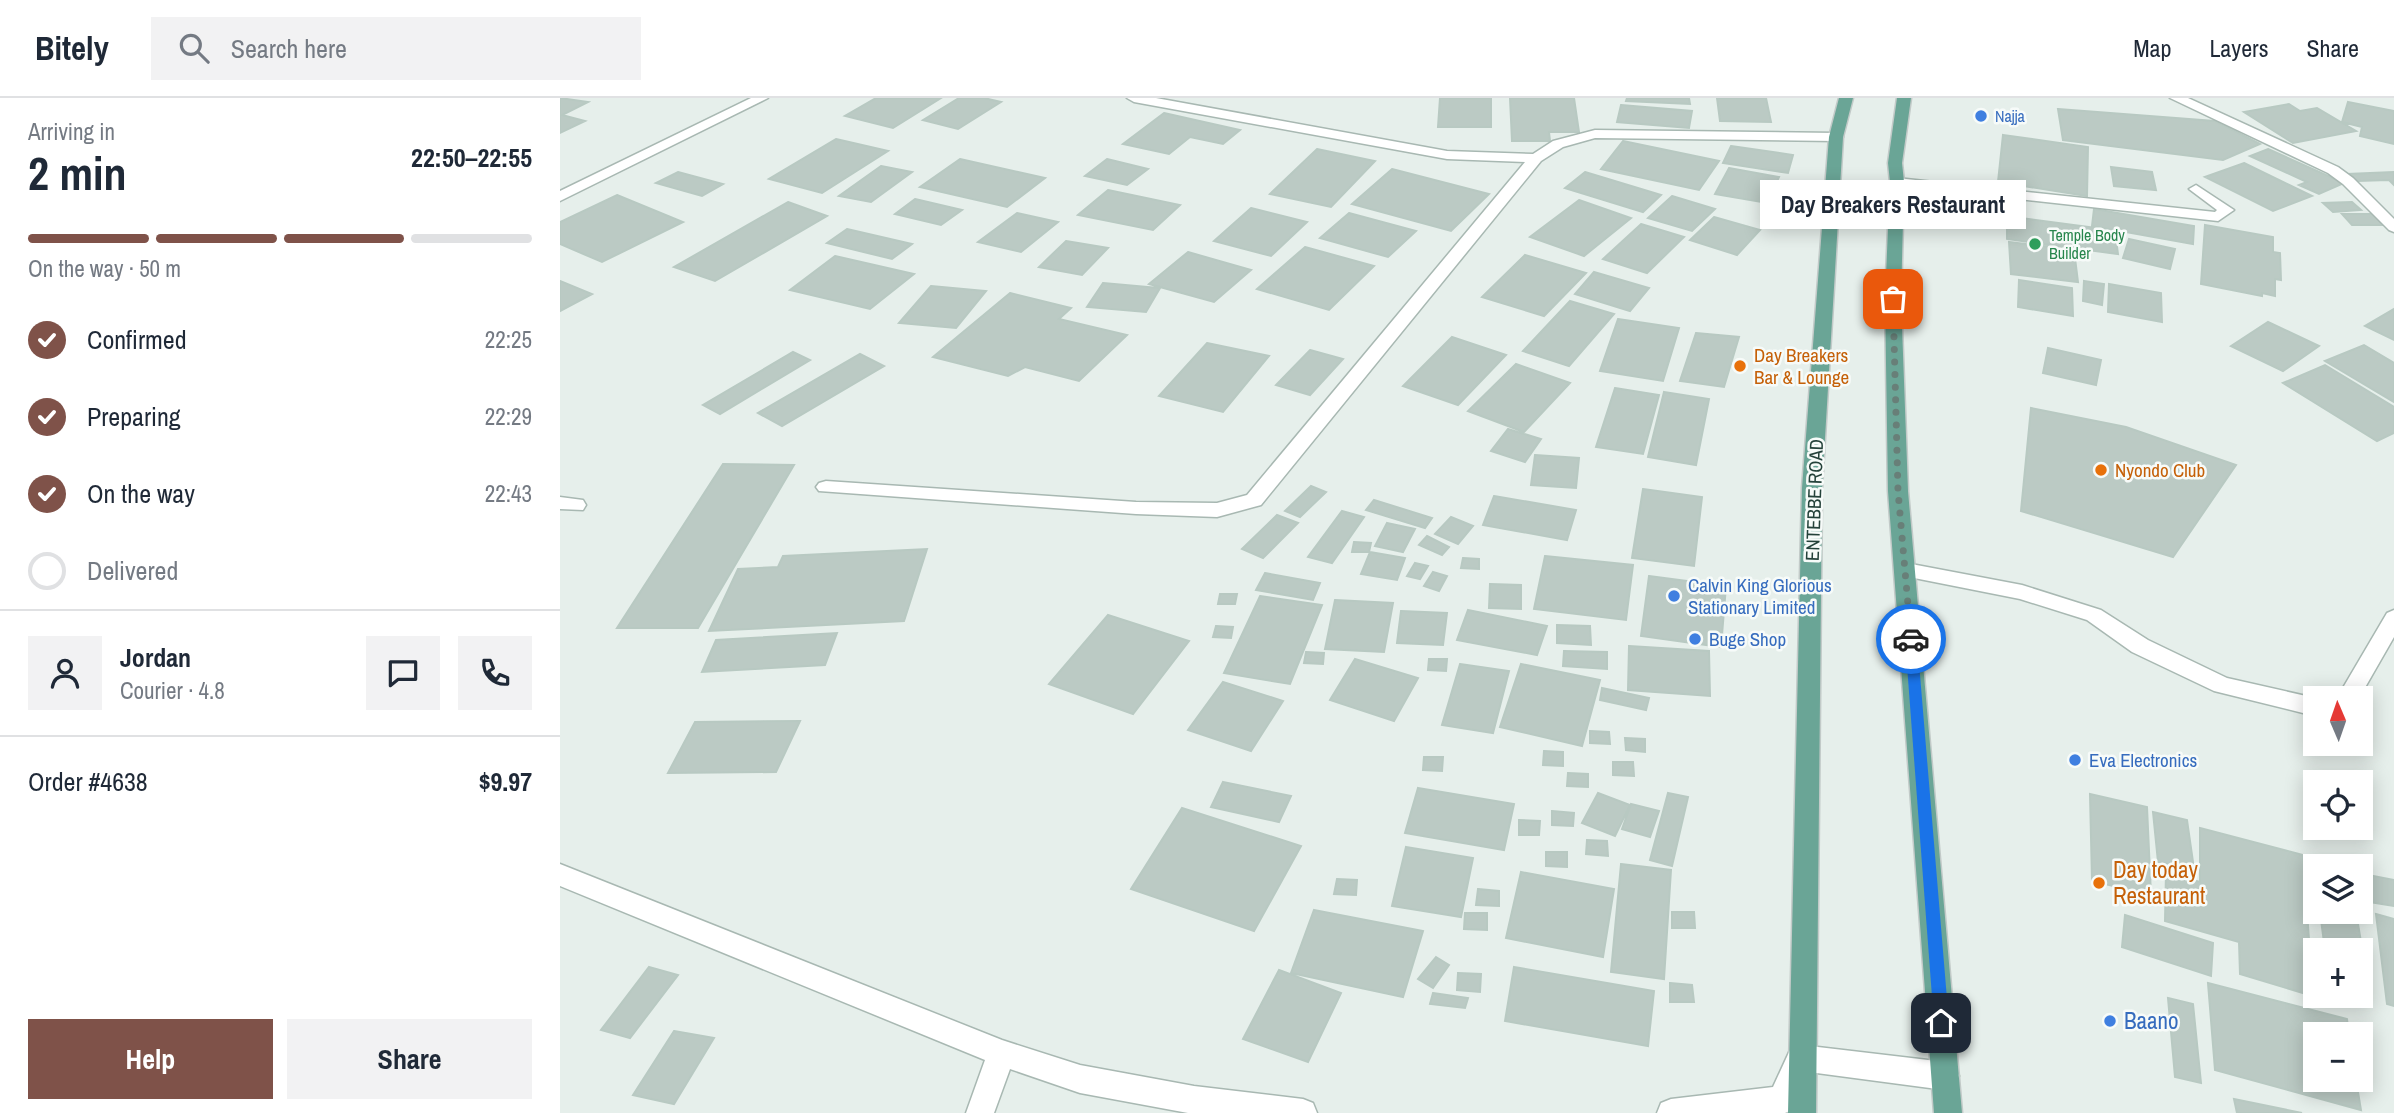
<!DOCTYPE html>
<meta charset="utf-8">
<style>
:root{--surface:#fff;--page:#f2f2f3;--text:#1f2937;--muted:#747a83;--line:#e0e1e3;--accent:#7f5249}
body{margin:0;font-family:"Archivo Narrow",sans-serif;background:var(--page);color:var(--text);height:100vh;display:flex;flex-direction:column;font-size:26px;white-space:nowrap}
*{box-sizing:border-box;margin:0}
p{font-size:23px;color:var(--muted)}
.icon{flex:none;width:38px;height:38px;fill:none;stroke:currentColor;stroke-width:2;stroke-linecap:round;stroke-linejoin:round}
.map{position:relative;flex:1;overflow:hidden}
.details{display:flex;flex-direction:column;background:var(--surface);width:560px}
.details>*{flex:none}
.needle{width:46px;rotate:358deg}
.controls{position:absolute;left:1743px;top:588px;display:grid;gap:14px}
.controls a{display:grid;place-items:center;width:70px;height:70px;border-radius:0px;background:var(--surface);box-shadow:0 4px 18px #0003;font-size:35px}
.pin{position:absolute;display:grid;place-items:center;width:60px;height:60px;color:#fff;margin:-30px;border-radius:14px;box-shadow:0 4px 10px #0006}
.courier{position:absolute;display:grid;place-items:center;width:70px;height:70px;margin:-35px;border:5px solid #1a73e8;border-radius:50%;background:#fff;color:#222;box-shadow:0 2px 9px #0007}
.bubble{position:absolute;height:49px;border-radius:0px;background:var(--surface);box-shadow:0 4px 18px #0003;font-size:23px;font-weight:800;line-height:49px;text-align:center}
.head em{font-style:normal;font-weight:800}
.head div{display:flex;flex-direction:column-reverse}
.head{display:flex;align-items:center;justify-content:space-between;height:119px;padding:0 28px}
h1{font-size:46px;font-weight:800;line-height:52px}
.bar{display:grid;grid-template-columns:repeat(4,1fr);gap:10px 7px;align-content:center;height:84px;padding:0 28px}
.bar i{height:9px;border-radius:5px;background:var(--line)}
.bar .current{background:var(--accent)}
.bar p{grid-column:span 4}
.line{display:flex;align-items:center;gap:18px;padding:0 28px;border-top:2px solid var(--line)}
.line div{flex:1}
.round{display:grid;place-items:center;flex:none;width:74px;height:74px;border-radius:0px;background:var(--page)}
ol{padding:0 28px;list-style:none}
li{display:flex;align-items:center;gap:21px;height:77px}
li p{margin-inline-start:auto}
li .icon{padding:7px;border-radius:50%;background:var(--accent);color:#fff;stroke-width:4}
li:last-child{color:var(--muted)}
li i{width:38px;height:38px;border:4px solid var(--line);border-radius:50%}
.action{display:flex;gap:14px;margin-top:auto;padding:14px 28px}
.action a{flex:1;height:80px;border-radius:0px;background:var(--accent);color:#fff;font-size:28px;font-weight:800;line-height:80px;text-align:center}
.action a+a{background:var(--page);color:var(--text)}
header{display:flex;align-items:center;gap:42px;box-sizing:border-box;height:98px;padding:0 35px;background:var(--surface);border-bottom:2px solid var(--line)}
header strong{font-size:33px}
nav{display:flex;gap:38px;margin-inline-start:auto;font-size:24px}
.search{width:490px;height:63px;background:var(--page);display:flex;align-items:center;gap:18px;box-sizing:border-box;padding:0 24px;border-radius:0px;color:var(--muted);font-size:26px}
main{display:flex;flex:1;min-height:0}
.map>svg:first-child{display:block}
.building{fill:#bbcac4;stroke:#b8c9c2;stroke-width:2}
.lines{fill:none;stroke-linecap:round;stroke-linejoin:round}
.service-casing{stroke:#a8b8b2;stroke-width:3}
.minor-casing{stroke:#a8b8b2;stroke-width:3}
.primary-casing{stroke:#c2cac8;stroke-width:3}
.service{fill:#fff;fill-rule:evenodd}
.minor{fill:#fff;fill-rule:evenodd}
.primary{fill:#6aa596;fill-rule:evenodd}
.route{fill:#1a73e8}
.done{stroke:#687f78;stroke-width:7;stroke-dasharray:0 12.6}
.shop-dot{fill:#3f7fe0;stroke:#f7fbf9;stroke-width:2.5}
.leisure-dot{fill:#2e9e5b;stroke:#f7fbf9;stroke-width:2.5}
.food-dot{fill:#e8710a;stroke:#f7fbf9;stroke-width:2.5}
.labels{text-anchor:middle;stroke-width:5;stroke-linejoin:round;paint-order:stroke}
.far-shop-label{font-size:16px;fill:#366cbe;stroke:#f7fbf9;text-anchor:start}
.far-leisure-label{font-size:16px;fill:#27864d;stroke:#f7fbf9;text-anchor:start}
.food-label{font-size:19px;fill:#c56008;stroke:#f7fbf9;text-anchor:start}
.street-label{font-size:19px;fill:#24423a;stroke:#f7fbf9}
.shop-label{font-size:19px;fill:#366cbe;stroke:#f7fbf9;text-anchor:start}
.near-food-label{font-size:23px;fill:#c56008;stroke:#f7fbf9;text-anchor:start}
.near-shop-label{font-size:23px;fill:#366cbe;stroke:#f7fbf9;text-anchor:start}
</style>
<header>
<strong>Bitely</strong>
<div class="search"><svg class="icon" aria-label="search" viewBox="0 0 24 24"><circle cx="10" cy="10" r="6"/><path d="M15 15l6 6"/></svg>Search here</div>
<nav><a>Map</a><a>Layers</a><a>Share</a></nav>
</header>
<main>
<section class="details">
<div class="head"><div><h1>2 min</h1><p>Arriving in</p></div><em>22:50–22:55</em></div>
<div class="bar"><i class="current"></i><i class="current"></i><i class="current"></i><i></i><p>On the way · 50 m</p></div>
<ol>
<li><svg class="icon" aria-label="check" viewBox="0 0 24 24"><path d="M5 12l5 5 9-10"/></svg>Confirmed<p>22:25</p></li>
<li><svg class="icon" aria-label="check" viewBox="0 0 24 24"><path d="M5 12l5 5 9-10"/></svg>Preparing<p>22:29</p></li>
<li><svg class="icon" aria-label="check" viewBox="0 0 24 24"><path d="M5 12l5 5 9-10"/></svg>On the way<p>22:43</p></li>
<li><i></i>Delivered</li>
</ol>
<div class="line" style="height:126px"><a class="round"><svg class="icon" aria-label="person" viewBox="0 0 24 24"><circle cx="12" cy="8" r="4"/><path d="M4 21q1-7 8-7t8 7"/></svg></a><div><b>Jordan</b><p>Courier · 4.8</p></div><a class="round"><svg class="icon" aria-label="chat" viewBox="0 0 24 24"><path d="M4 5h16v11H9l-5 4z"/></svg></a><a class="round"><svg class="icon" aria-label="phone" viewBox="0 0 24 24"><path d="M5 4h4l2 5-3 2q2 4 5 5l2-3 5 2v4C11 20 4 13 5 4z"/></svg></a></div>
<div class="line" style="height:91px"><div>Order #4638</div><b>$9.97</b></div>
<div class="action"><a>Help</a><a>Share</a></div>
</section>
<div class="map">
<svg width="1834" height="1015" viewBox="0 0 1834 1015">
<rect width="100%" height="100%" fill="#e6efeb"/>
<path class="building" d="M0,0l28,4 -26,13 23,6 -25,12z
M316,0h65l-48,30 -48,-12z
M399,0h25l17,4 -43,27 -35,-9z
M880,0h51v29h-53z
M950,0h64l5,34h-30l1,9h-38z
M1067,0h62l1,6 -64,-3z
M1157,0h49l5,24 -51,-1z
M1788,4l46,9v33l-34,-8 2,-9 -20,-5z
M1729,6l11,7 17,-3 39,23 -63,12 -49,-31z
M1061,7l71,6 -3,17 -72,-6z
M1498,11l157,12 45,23 -37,16 -160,-20z
M604,15l76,17 -17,14 -33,-7 -21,17 -46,-10z
M1443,37l85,12 -1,49 -89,-14z
M276,41l52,12 -66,42 -53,-14z
M1063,43l96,20 -20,29 -98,-21z
M1171,48l62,9 -5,18 -65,-10z
M757,51l58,12 -44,46 -61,-13z
M1708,51l76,34 -25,11 -20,-9 8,-3 -57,-26z
M400,61l85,19 -38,29 -87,-20z
M547,61l41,10 -21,16 -42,-9z
M1684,65l68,33 -39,15 -68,-34z
M321,68l31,6 -41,30 -32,-6z
M1551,69l41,5 4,18 -42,-4z
M1169,70l50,9 -12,26 -52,-9z
M832,71l97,25 -38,37 -99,-27z
M118,74l45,12 -21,12 -46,-13z
M1025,74l76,23 -18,17 -78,-24z
M1834,74v13l-5,-5 -32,1 -8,-7z
M548,92l72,15 -27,25 -75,-15z
M57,97l66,27 -81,40 -42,-18v-22z
M1112,98l43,13 -23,22 -44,-13z
M355,101l47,11 -21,15 -46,-11z
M1019,102l52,18 -47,38 -54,-19z
M228,104l39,14 -112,65 -41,-14z
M1792,104l9,8 -28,2 -10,-9z
M691,110l56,14 -36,34 -57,-15z
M1534,111l100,17 -1,18 -101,-18z
M457,115l41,9 -37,30 -43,-10z
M789,115l67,18 -28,26 -68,-19z
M1782,116h31l11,11h-32z
M1447,118l96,13 1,8 12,2 2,15 -111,-15z
M1154,119l46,13 -23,25 -47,-15z
M1081,126l43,13 -37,36 -44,-14z
M1645,127l68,12v15l7,1 1,27 -6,-1v17l-13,-3v3l-61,-12z
M287,131l65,15 -20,15 -65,-16z
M1569,141l46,10 -5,20 -47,-11z
M506,143l42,7 -26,27 -43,-8z
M1449,144l65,8 4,32 -67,-8z
M745,149l69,19 -45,44 -72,-21z
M628,154l63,18 -37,32 -65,-18z
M965,157l61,18 -42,43 -62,-19z
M275,158l79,18 -44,35 -80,-19z
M1034,174l55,16 -19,23 -55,-17z
M1459,182l53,8 1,28 -55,-9z
M0,183l32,13 -32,17z
M1524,183l20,3 -2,21 -19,-4z
M543,185l57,5 -14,24 -59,-5z
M1549,186l52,9 1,29 -54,-10z
M371,188l55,5 -30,37 -57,-5z
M450,195l61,15 -12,11 68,16 -48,46 -54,-14 -17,9 -75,-19z
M1010,203l44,13 -45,52 -46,-15z
M1834,211v31l-29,-14z
M1058,221l61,9 -16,53 -63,-10z
M1708,224l51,24 -36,25 -52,-25z
M1136,235l43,4 -15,50 -44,-6z
M892,239l54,18 -48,50 -55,-19z
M647,245l62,13 -46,56 -64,-16z
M1804,247l30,18v39l-69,-41z
M1488,250l53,12 -5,25 -53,-12z
M750,252l33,9 -33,36 -34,-10z
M233,254l17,8 -90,54 -17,-9z
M300,256l24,12 -102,60 -24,-13z
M956,266l54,19 -46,49 -56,-21z
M1765,267l69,42v26l-17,8 -94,-58z
M1055,290l44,7 -16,59 -47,-7z
M1104,294l45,7 -13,66 -48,-8z
M1471,310l95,19 110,38 -63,92 -152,-46z
M948,331l33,10 -16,23 -34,-11z
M975,357l44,3 -3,30 -45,-3z
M163,366l71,1 -96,163h-81z
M751,388l15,6 -26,25 -15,-6z
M1083,391l59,8 -8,69 -62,-8z
M934,398l82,14 -9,30 -84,-15z
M814,402l58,18 -7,10 -59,-18z
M782,413l22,6 -32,46 -24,-6z
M717,417l21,8 -35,35 -21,-9z
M891,419l22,9 -15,18 -23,-10z
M827,425l28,6 -12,23 -28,-6z
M867,438l22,11 -7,8 -23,-10z
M794,444l17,1 -2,9h-17z
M367,451l-23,72 -195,10 29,-62 40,-2 5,-11z
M810,454l35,6 -8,22 -36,-6z
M985,458l88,9 -7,55 -92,-11z
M903,460l16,1v10l-18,-1z
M855,465l13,3 -8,13 -13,-3z
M873,474l14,4 -8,15 -15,-5z
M705,475l55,10 -7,17 -57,-10z
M1089,478l77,10 -5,61 -80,-11z
M930,486l31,1v24l-32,-1z
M660,496h17l-2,10h-17z
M700,498l62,9 -32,79 -66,-11z
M775,502l58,3 -9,49 -59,-3z
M908,512l79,16 -10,29 -80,-15z
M841,513l46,2 -4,32 -46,-2z
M548,517l81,26 -56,73 -84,-30z
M997,527l33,1 1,19 -34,-2z
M656,528l17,1 -2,11 -18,-1z
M277,535l-12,32 -123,7 14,-32z
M1069,548l80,5 1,45 -82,-6z
M1004,553l43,1v17l-44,-3z
M746,554l18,1 -1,11 -19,-1z
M795,561l63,19 -24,43 -64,-21z
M869,561h18l-1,12 -18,-1z
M900,566l49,7 -16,62 -51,-8z
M961,566l79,16 -18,66 -82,-19z
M663,584l60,19 -32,50 -63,-21z
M1042,590l47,10 -3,12 -46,-10z
M240,623l-24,51 -108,1 27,-51z
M1030,633l19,1 1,12 -20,-1z
M1065,640l20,1v13l-19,-2z
M984,653l19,1v14l-20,-1z
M864,659h19l-1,14 -19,-1z
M1053,664h20l1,14 -21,-1z
M1008,675l20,1v13l-21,-1z
M663,684l68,14 -12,26 -68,-15z
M858,690l96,16 -10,46 -99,-17z
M1038,695l32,12 -15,31 -33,-13z
M1108,695l20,4 -16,69 -22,-6z
M1530,696l57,13 4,88 -59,-14z
M1071,706l28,7 -9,26 -28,-8z
M622,710l119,38 -47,85 -123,-42z
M992,713l22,2 -1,13 -21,-1z
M1593,714l34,8 7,49 -36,-7z
M959,722l21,1 -1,14h-20z
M1640,730l103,27 10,141 -73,-22 -1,-32 -74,-21 1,-49 34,10z
M1027,742l20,1 1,15 -22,-2z
M846,749l67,11 -12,59 -69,-11z
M986,754h21v15l-21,-1z
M1061,766l50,6 -7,109 -53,-7z
M961,774l93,17 -11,68 -97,-19z
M1803,776l31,6v26l-24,-4z
M777,781l20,1 -1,15 -22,-1z
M918,791l21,2v15l-23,-1z
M754,812l109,21 -20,66 -112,-24z
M1112,814h22l1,16h-23z
M1760,814h36l15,90 -24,-6h14v-46h-36z
M905,815h22v17l-23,-1z
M1816,816l18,5v87l-7,-2z
M1565,817l88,28 -2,33 -89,-29z
M876,859l13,8 -16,23 -15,-9z
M89,869l29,8 -48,63 -29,-8z
M954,869l140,24 -6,55 -143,-25z
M719,872l62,23 -33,69 -65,-23z
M898,875l23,1 -1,18 -23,-2z
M1110,885l22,2 2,17h-24z
M1648,885l139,36 2,15h-34v46h41l5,30 -146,-40z
M873,895l35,5 -3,10 -35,-4z
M1608,900l25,6 8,79 -26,-6z
M114,933l40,7 -40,66 -41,-9z
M1674,1001l68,14h-65z"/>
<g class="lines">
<defs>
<path id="service" d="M1337,80l318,34 2,-2 -28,-21 7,-4 38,25 -16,11 -326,-36 -2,-3z
M0,399l23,3 3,5 -3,5 -23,-1z
M1346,465l116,22 79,25 47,30 79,38 88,20v18l-101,-25 -82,-39 -45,-32 -67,-21 -121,-24 -3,-5 3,-5z
M1834,512v27l-35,61h-22l50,-85z"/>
<path id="minor" d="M191,0h17l-208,103v-10z
M567,0h29l291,53 86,3 20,-13 42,-11 241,3 7,4 -7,4 -241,-3 -32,9 -22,14 -280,344 -44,12 -81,-3 -317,-23 -3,-4 3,-4 7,-2 310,21 81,1 30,-8 278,-333 -78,-3 -313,-57z
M1610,0h18l150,69 15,11 41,41v13l-5,-2 -46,-46 -15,-11z
M0,766l442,176 78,25 114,21 109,13 10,4 4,10h-129l-108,-20 -70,-24 -16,44h-28l19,-53 -425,-174z
M1241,947l144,17 10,4 4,10 -4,10 -10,4 -136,-18 -17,38 -7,3h-128l4,-10 10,-4 102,-12 18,-39z"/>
<path id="primary" d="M1279,0h14l-10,39 -21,351 -6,625h-28l14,-625 27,-351z
M1337,0h14l-9,65 2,19 -3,117 7,192 54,622h-28l-46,-622 -3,-192 5,-117 -2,-19z"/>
</defs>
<use href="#service" class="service-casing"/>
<use href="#minor" class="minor-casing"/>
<use href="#primary" class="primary-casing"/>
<use href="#service" class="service"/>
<use href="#minor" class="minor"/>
<use href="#primary" class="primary"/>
</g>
<path class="route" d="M1351,537l6,4 32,384 -2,4 -6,3 -5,-3 -2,-4 -29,-384z"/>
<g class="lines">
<path class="done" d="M1333,201l5,192 13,148"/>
</g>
<g class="shop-dot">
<circle cx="1421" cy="18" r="7"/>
<circle cx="1114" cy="498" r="7"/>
<circle cx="1135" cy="541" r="7"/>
<circle cx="1515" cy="662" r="7"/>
<circle cx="1550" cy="923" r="7"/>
</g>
<circle class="leisure-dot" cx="1475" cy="146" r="7"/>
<g class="food-dot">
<circle cx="1180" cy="268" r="7"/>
<circle cx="1541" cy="372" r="7"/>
<circle cx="1539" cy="785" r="7"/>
</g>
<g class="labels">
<g class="far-shop-label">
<text x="1435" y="24">Najja</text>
</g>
<g class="far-leisure-label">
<text x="1489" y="143">Temple Body<tspan x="1489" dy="18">Builder</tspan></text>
</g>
<g class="food-label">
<text x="1194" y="264">Day Breakers<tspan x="1194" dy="22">Bar &amp; Lounge</tspan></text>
<text x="1555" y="379">Nyondo Club</text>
</g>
<g class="street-label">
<text transform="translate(1254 402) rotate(-88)" y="7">ENTEBBE ROAD</text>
</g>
<g class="shop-label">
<text x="1128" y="494">Calvin King Glorious<tspan x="1128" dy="22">Stationary Limited</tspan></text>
<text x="1149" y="548">Buge Shop</text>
<text x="1529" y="669">Eva Electronics</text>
</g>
<g class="near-food-label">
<text x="1553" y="780">Day today<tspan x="1553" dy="26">Restaurant</tspan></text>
</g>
<g class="near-shop-label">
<text x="1564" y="931">Baano</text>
</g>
</g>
</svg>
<div class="controls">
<a><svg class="needle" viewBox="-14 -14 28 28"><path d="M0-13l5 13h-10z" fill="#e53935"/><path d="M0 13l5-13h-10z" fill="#747a83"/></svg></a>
<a><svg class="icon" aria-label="locate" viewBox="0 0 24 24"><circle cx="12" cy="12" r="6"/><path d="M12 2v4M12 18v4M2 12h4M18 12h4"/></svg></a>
<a><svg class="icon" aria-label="layers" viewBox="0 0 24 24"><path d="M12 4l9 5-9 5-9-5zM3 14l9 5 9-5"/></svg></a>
<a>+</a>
<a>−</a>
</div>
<div class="pin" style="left:1333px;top:201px;background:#ea580c"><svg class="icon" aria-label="bag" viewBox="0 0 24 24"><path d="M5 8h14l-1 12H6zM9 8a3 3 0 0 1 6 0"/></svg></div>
<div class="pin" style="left:1381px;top:925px;background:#1f2937"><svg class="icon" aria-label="home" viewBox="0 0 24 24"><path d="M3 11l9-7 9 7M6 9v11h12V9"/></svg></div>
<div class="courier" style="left:1351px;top:541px"><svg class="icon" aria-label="car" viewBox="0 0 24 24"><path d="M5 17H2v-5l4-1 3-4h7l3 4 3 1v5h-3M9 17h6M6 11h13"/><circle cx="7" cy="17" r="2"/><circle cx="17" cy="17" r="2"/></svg></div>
<div class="bubble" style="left:1200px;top:82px;width:266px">Day Breakers Restaurant</div>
</div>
</main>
